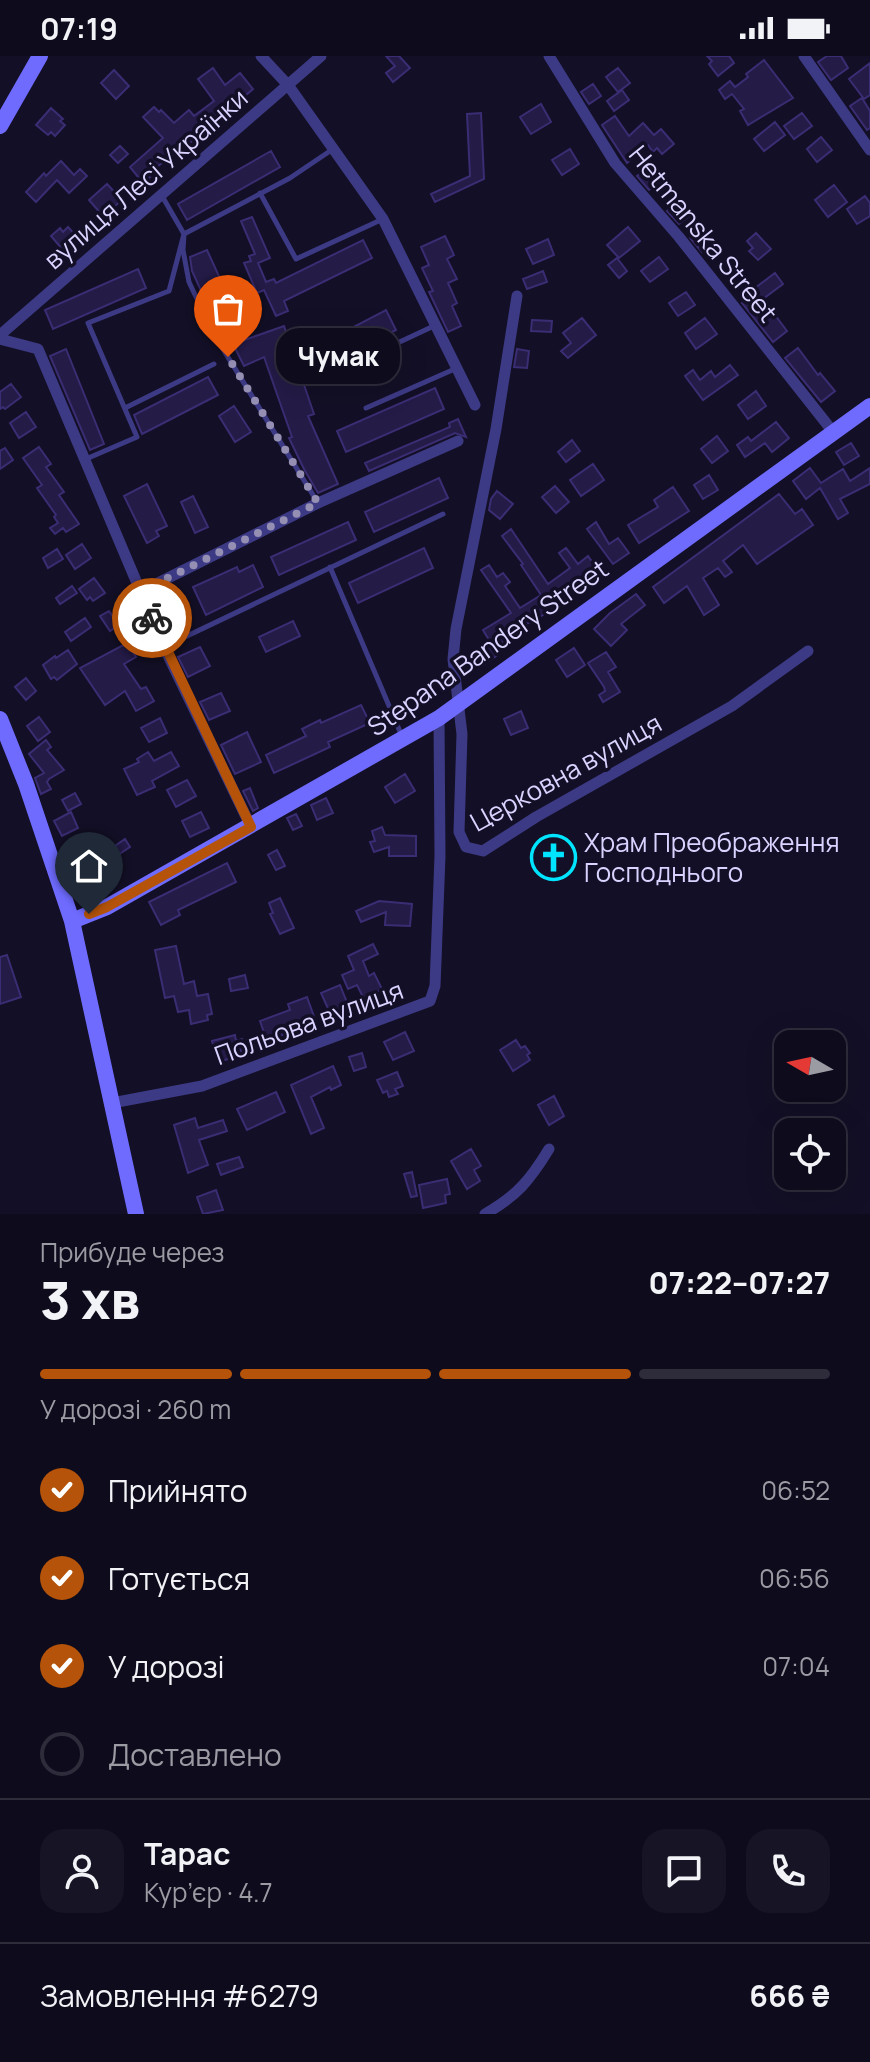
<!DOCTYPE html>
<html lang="uk">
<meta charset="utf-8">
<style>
:root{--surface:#0e0b1c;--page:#171425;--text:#f1f3f6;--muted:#9b9ba3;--line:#2e2b3b;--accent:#b45309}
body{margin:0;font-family:Manrope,sans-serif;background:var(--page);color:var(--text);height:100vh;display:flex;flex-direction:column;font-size:30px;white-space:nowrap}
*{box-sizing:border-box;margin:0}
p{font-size:26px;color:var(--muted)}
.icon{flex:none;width:44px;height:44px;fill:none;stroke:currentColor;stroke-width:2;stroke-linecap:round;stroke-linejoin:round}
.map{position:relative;height:1158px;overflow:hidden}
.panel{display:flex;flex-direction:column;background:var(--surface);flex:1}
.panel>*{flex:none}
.needle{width:52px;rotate:279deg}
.controls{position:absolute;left:774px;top:974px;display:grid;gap:16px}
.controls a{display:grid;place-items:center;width:72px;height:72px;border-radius:16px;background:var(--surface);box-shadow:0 8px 32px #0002,0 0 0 2px var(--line);font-size:40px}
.pin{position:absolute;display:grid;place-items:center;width:68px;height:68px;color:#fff;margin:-82px -34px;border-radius:50% 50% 50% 0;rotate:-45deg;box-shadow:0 0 8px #0007}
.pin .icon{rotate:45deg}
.courier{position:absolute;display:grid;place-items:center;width:80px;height:80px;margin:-40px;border:6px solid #b45309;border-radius:50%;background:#fff;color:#222;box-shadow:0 2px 10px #0007}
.bubble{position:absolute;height:56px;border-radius:24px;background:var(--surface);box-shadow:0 8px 32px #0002,0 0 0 2px var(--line);font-size:26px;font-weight:800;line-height:56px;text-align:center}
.headline em{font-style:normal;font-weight:800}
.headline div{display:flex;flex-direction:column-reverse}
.headline{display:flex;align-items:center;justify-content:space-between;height:136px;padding:0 40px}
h1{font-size:52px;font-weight:800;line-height:60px}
.bar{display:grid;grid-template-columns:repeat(4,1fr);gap:12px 8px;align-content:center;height:96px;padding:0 40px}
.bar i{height:10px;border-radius:6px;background:var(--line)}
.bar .selected{background:var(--accent)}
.bar p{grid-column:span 4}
.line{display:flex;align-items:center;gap:20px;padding:0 40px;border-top:2px solid var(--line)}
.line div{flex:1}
.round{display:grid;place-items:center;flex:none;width:84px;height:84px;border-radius:24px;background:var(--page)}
ol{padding:0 40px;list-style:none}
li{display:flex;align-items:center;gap:24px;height:88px}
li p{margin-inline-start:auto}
li .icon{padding:8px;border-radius:50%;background:var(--accent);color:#fff;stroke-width:4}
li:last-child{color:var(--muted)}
li i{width:44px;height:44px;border:4px solid var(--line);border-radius:50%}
.status{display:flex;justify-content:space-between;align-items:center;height:56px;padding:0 40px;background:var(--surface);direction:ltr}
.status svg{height:22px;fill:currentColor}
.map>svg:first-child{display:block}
.building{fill:#241b47;stroke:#3b2d73;stroke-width:2}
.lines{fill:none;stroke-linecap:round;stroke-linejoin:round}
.lane{stroke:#3d3a85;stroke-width:5}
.street{stroke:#3d3a85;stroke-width:11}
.secondary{stroke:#6f6bff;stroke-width:16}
.done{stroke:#948fb3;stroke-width:8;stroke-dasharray:0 14.4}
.route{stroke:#b45309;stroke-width:10}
.labels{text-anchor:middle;stroke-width:7;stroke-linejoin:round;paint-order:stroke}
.street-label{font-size:26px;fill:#d9d4ff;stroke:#130f26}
.poi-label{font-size:26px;fill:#d9d4ff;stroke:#130f26;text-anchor:start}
</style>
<div class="status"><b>07:19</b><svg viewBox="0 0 49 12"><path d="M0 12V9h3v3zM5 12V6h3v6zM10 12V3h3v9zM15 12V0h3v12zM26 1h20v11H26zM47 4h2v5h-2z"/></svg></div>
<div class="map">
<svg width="870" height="1158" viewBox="0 0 870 1158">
<rect width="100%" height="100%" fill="#130f26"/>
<path class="building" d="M386,0h13l11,12 -17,14 -7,-9 9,-7z
M707,0h22l5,7 -16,13 -9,-12 3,-3z
M827,0h14l7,12 -17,12 -13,-18z
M764,4l29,38 -45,27 -8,-14 4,-2 -12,-15 -7,5 -6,-9 11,-9 5,6 13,-10 -2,-3z
M870,7v32l-6,4 -15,-20z
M213,12l12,17 15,-12 13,16 -63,54 -36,26 2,3 -13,11 -13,-16 33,-29 -20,-21 11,-10 5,5 2,-2 13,13 15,-13 5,6 20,-15 -16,-22z
M618,12l12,15 -12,9 -12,-15z
M114,14l15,16 -13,13 -15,-16z
M593,28l8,12 -12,8 -8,-12z
M622,34l7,10 -15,11 -7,-10z
M862,42l8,13v17l-3,2 -17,-24z
M541,48l10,18 -20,12 -11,-17z
M51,52l12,11 -3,2 5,4 -10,11 -4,-4 -3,3 -12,-10z
M481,57l3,66 -49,23 -4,-8 39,-18 -3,-62z
M802,57l10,13 -18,13 -10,-13z
M615,60l14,20 14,-13 11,12 7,-6 13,15 -12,10 -5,-6 -4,4 -5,-7 -21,18 -25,-38z
M775,66l10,13 -21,16 -10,-12z
M821,81l11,13 -15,12 -10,-13z
M120,90l8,8 -10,9 -8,-8z
M570,93l9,15 -17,11 -10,-15z
M271,95l9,16 -93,53 -9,-16z
M61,105l13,14 6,-6 7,7 -18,17 -12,-13 -21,22 -10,-10 18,-19 2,3z
M650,111l10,15 -11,8 -12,-14z
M107,128l15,16 -19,16 -14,-16z
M834,129l13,17 -19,15 -13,-17z
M865,140l5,7v13l-13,8 -10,-15z
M681,144l11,14 -13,10 -12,-13z
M252,161l18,41 -12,5 8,19 8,-3 2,4 87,-43 9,18 -88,43 4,10 -12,5 -12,-26 -7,3 -13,-30 7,-2 -2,-5 6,-2 -14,-33z
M68,171l10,11 -15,12 -12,-14 9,-8 3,4z
M628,171l12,14 -21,17 -12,-13z
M701,173l12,14 -11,9 -12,-14z
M756,177l15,16 -13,11 -9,-9 4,-3 -6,-7z
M445,180l9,19 -7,4 10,20 -9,4 9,20 -5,3 9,20 -13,6 -19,-40 4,-1 -11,-23 7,-3 -8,-18z
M548,183l6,16 -21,9 -7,-15z
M207,194l32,70 -20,10 -27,-59 -2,-14z
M659,201l9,12 -18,13 -9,-11z
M617,202l10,13 -8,7 -11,-13z
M138,213l8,19 -93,41 -8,-19z
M543,215l4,11 -20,7 -4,-10z
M775,217l8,11 -20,15 24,32 -14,11 -31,-39 12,-8 -3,-4z
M686,236l9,13 -17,11 -9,-13z
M386,254l10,20 -65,33 -10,-19z
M582,262l14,17 -28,23 -7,-7 10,-8 -8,-10z
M705,262l12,16 -21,15 -11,-16z
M532,264l20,1 -1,11 -20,-1z
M284,270l30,88 -6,2 30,68 -20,9 -14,-24 -15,-31 3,-1 -28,-80 -20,9 -11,-22z
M798,292l20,27 2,-2 15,18 -14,11 -36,-44z
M66,293l38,95 -14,6 -40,-94z
M517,293l12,2 -2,17 -13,-1z
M730,309l8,10 -35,25 -18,-24 8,-6 7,10 11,-9 4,6z
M208,321l10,18 -76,39 -8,-19z
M11,328l10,13 -16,12 -2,-2 -3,2v-17z
M435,332l9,21 -98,43 -9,-21z
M756,335l10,15 -18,13 -10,-14z
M234,350l17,26 -16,10 -16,-26z
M26,356l10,15 -17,11 -9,-15z
M458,363l8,18 -11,-4 -86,38 -4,-8 85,-36 -1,-4z
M776,366l13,16 -17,14 -7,-9 -20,14 -8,-12 11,-8 3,4z
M717,380l11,15 -16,12 -11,-14z
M572,384l8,11 -14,11 -8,-10z
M851,387l8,13 -15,9 -8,-13z
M39,391l12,17 -5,3 18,25 -5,3 20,29 -13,8 -3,-4 -8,6 -5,-6 8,-5 -4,-6 2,-2 -19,-27 5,-3 -19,-27z
M5,392l8,12 -13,9v-18z
M593,408l11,16 -23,16 -11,-16z
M810,412l11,15 22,-14 7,12 20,-13v16l-30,15 8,14 -10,6 -18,-31 -14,11 -13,-18z
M709,419l9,15 -15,9 -9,-14z
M439,422l9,20 -74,34 -9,-20z
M147,428l20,42 -11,5 3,5 -12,7 -23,-47z
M555,430l14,16 -13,11 -14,-16z
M673,431l16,24 -50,32 -11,-18 30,-18 -4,-7z
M497,435l16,13 -13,15 -11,-9 2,-11z
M779,438l16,20 7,-5 11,16 -56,39 -14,-19 -20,16 9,11 -7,5 -7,-9 -15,10 16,27 -15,10 -17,-29 -23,17 -11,-16z
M193,440l15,31 -13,6 -14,-31z
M348,466l8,18 -77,35 -8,-18z
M596,466l13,22 9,-6 11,15 -16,11 -26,-35z
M511,473l37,55 22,-16 -11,-15 7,-5 12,16 10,-8 13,18 -49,36 -38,21 2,3 -25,15 5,7 -17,12 -10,-15 20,-13 -6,-10 28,-17 -30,-43 8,-5 8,12 6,-4 7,9 -5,4 15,22 21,-13 -20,-30 2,-1 -21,-28z
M82,488l9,14 -16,11 -9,-14z
M424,492l9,20 -75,35 -9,-20z
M57,493l6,10 -15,9 -5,-10z
M253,509l10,22 -57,28 -13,-28 44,-20 2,5z
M94,522l11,15 -12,8 -3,-4 -3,3 -8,-11z
M72,530l5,7 -17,11 -4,-6z
M636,538l9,11 -24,19 6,6 -16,16 -17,-17 16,-16z
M176,547l9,18 -19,9 -8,-18z
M109,555l10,14 -9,6 -10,-15z
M85,562l6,9 -20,14 -6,-9z
M293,565l7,15 -34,16 -7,-15z
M127,587l9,14 -12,7 17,25 5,-2 8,14 -18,10 -11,-20 -20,14 -25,-37z
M200,591l10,19 -22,11 -10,-20z
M574,592l11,17 -18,12 -11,-17z
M68,594l9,14 -20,16 -3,-3 -3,2 -8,-14 12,-9 1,2z
M606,596l10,15 -8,5 12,20 -17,10 -4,-7 6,-4 -1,-4 -16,-24z
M26,622l10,13 -10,9 -11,-13z
M221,637l9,18 -21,9 -9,-18z
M361,649l9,18 -42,19 2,5 -56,26 -8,-18 40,-19 -4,-7 18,-9 1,3z
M521,655l7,17 -17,7 -7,-16z
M39,661l11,15 -12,9 -11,-15z
M160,662l7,15 -18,9 -8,-14z
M247,676l14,30 -26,12 -14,-29z
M46,684l5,7 -4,3 17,20 -15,9 -2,3 4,7 -10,5 -6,-16 9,-5 -15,-19z
M148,696l6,9 17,-9 8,14 -27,15 3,6 -18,8 -13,-26 15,-7 -2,-3z
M405,718l10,17 -20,12 -10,-16z
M187,724l9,16 -20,11 -9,-17z
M250,732l8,20 -5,3 -10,-20z
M75,737l6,11 -13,7 -6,-11z
M326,742l7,15 -16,7 -6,-15z
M71,756l7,16 -16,8 -8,-15z
M201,756l8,16 -19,9 -8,-16z
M296,758l6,12 -9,4 -6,-12z
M382,771l3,8 31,1v20h-27v-9l-15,5 -4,-10 5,-1 -3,-10z
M125,783l5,8 -24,16 -3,-4 -19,13 -9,-14 10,-7 2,3 20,-13 5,7z
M277,794l8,16 -9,4 -8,-15z
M227,807l9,19 -58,28 2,5 -19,10 -12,-23z
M280,842l14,30 -14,6 -10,-20 3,-1 -4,-10z
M379,845l33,3 -2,22 -25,-1 1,-13 -25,10 -5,-11z
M373,888l5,10 -15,7 6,15 5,-3 8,16 -18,10 -7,-14 -9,4 -6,-14 12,-5 -6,-14z
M176,890l8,38 10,-3 3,15 11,-2 4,20 -5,1 1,5 -17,4 -2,-14 -11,2 -4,-16 -9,2 -10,-48z
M7,899l14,42 -21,7v-47z
M245,919l3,13 -17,3 -2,-12z
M340,929l8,20 -18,8 -9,-20z
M307,941l9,25 -49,19 -7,-20 30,-11 -2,-6z
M405,976l9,19 -21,9 -9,-18z
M235,979l1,6 6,-2 2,10 -3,1 1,5 -24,7 -6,-21z
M516,984l5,8 4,-2 5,7 -3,2 3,5 -17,11 -13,-21z
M362,997l4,14 -12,4 -5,-14z
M333,1010l8,19 -10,5 -1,-3 -19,10 13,31 -13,6 -20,-49z
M397,1016l6,14 -8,3 3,5 -9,3 -2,-6 -4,2 -6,-13z
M276,1036l9,20 -38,18 -10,-21z
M554,1040l10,20 -15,9 -11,-20z
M195,1062l3,10 25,-8 4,11 -28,9 9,25 -20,8 -14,-48z
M471,1093l10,17 -7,4 6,11 -13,8 -16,-28z
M239,1101l4,10 -22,8 -4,-11z
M412,1116l5,24 -6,1 -7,-23z
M447,1123l3,15 -5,1 1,8 -23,5 -4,-23z
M216,1134l7,20 -20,4 -6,-17z"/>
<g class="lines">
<path class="lane" d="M260,137l36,66 87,-40
M162,140l22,38 -1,16 6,32 24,51 105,170
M361,304l75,-35
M125,352l89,-44
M366,352l91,-40
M86,403l51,-22 -49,-114 81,-32 15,-57 106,-56 43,-29
M330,511l71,167
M166,590l277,-132"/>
<path class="street" d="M261,0l27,29 95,134 92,186
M549,0l66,107 64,74 155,196
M804,0l66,94
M517,240l-21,133 -40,200 -3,30 9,75 -3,98 7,15 17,4 53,-34 196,-111 76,-55
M0,279l321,-279
M0,283l38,10 126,298 87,180
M142,535l176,-88 140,-62
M112,1047l90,-17 228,-85 5,-15 5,-130 -1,-138
M485,1158c32,-18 45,-34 64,-65"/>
<path class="secondary" d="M0,70l40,-70
M0,663l26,65 46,137 64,293
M72,865l35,-14 332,-189 431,-312"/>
</g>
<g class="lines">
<path class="done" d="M152,562l-10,-27 176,-88 -90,-146"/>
<path class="route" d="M89,858l18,-7 144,-80 -99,-209"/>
</g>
<defs>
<symbol id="church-ring" viewBox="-11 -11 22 22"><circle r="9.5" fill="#130f26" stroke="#00e5ff" stroke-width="1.5"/><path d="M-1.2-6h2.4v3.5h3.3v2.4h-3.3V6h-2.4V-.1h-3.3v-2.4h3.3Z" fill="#00e5ff"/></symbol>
</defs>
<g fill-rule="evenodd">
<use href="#church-ring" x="528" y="776" width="51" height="51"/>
</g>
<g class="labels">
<g class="street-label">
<text transform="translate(146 123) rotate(-41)" y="9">вулиця Лесі Українки</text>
<text transform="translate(703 178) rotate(51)" y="9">Hetmanska Street</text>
<text transform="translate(488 592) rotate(-35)" y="9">Stepana Bandery Street</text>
<text transform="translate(566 717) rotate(-29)" y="9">Церковна вулиця</text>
<text transform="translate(309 967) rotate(-20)" y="9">Польова вулиця</text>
</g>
<g class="poi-label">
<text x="584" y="796">Храм Преображення<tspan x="584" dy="30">Господнього</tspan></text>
</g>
</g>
</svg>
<div class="controls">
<a><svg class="needle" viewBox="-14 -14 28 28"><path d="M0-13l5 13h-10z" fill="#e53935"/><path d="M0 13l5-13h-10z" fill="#9b9ba3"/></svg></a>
<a><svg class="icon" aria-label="locate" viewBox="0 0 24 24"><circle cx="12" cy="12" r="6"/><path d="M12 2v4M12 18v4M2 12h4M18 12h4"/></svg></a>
</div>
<div class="pin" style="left:228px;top:301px;background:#ea580c"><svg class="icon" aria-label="bag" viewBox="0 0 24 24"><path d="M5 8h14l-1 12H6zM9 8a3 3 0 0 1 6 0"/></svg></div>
<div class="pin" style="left:89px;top:858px;background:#1f2937"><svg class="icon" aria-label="home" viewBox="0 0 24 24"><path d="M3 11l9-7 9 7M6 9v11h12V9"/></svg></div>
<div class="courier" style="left:152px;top:562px"><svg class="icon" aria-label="bike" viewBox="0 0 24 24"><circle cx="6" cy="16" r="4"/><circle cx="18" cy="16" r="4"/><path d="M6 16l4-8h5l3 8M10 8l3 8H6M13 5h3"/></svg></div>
<div class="bubble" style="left:276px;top:272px;width:124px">Чумак</div>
</div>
<section class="panel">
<div class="headline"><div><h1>3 хв</h1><p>Прибуде через</p></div><em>07:22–07:27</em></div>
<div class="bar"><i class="selected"></i><i class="selected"></i><i class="selected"></i><i></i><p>У дорозі · 260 m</p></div>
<ol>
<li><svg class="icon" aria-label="check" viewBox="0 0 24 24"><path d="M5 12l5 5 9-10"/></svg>Прийнято<p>06:52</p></li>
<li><svg class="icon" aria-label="check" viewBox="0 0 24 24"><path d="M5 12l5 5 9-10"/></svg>Готується<p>06:56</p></li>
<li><svg class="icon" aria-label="check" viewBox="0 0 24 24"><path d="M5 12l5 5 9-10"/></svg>У дорозі<p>07:04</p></li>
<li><i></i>Доставлено</li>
</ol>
<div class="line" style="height:144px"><a class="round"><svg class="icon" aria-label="person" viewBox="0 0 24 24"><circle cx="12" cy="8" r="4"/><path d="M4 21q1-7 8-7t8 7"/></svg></a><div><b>Тарас</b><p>Кур’єр · 4.7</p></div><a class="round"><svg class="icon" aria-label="chat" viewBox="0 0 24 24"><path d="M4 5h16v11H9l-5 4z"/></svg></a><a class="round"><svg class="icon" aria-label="phone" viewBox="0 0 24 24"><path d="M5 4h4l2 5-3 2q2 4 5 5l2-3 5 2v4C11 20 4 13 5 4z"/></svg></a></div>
<div class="line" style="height:104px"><div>Замовлення #6279</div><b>666 ₴</b></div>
</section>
